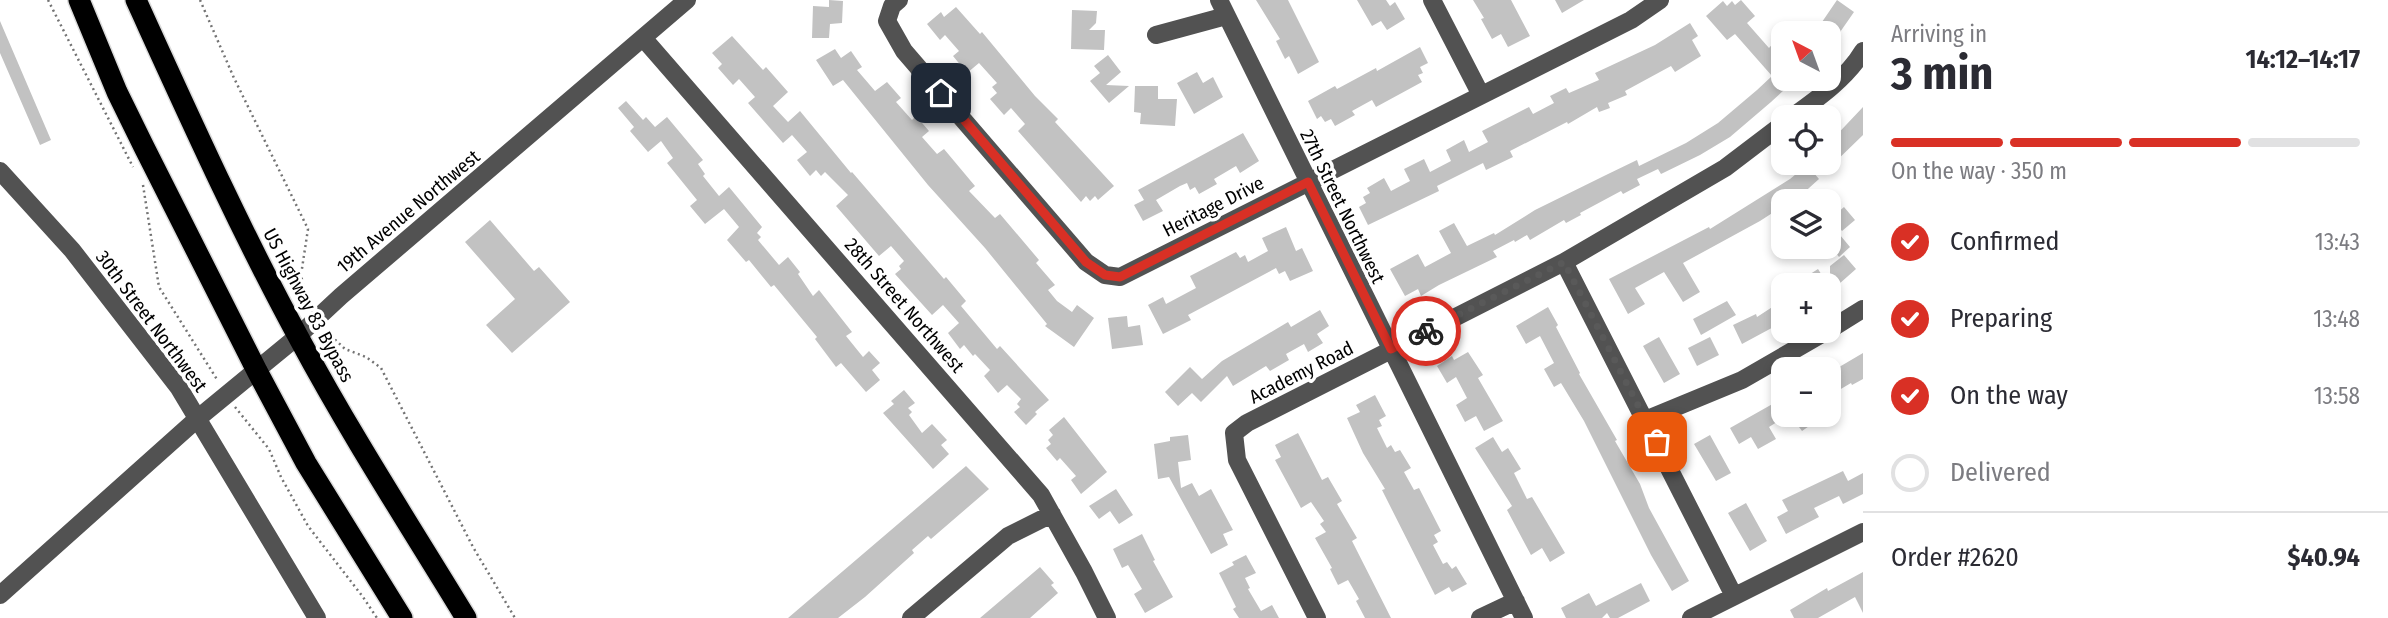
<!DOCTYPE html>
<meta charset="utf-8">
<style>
:root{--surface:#fff;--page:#f7f7f7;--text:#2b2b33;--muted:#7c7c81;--line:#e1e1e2;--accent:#d93025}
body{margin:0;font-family:"Fira Sans Condensed",sans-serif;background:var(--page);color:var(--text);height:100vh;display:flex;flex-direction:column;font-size:26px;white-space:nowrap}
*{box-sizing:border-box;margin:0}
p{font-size:23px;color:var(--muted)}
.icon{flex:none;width:38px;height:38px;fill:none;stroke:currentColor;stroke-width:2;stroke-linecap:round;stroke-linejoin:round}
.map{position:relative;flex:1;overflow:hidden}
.panel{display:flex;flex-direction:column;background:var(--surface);width:525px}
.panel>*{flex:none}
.needle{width:46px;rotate:319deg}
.controls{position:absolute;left:1771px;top:21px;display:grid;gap:14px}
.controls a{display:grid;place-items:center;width:70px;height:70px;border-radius:14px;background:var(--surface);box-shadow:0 4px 10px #0003;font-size:35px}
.pin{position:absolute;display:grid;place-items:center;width:60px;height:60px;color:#fff;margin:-30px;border-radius:14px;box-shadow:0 4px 10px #0006}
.courier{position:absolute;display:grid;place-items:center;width:70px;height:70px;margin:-35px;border:5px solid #d93025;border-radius:50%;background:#fff;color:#222;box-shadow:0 2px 9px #0007}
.head em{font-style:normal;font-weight:700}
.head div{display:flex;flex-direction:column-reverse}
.head{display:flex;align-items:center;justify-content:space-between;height:119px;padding:0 28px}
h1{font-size:46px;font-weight:700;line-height:52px}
.bar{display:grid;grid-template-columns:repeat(4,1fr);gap:10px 7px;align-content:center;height:84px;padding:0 28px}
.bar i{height:9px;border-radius:5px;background:var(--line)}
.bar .active{background:var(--accent)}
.bar p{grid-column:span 4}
.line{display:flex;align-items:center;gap:18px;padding:0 28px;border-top:2px solid var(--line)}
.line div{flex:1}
ol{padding:0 28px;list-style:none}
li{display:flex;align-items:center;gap:21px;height:77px}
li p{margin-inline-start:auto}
li .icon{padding:7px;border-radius:50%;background:var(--accent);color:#fff;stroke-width:4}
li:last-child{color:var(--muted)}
li i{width:38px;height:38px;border:4px solid var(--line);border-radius:50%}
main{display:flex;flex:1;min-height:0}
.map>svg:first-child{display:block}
.building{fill:#c2c2c2}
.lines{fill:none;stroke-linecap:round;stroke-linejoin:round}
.highway-casing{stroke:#dbdbdb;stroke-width:24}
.path{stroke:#747474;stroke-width:2.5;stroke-dasharray:2 3.5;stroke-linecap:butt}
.minor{stroke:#525252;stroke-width:18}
.highway{stroke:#000;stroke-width:21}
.done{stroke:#595959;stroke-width:7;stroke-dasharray:0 12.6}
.route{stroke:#d93025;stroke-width:9}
.labels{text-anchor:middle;stroke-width:7;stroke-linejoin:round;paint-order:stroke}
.street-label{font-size:19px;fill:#000;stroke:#fff}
</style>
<main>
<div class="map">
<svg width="1863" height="618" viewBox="0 0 1863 618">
<rect width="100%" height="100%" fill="#fff"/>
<path class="building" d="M829,0l14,1 -1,22 -12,1 -1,14h-17l1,-32 16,1z
M1256,0h32l31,62 -21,12 -9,-18 -4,3 -9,-18 4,-2z
M1357,0h29l4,6 5,-4 10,17 -18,11 -6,-9 -9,5z
M1473,0h38l19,36 -22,11 -7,-13 -9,5 -11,-20 3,-1z
M1555,0h29l-22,13z
M1741,0l14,16 -8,7 22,25 14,-16v47h13l-25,23 -41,35 -30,18 -39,19 -3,-5 -21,10 3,6 -17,9 -2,-3 -41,22 1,2 -15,8 -2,-3 -34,20 -3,-5 -12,7 -1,-2 -21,11 4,6 -58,28 -18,11 -3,-7 -13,7 -15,-27 28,-15 7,13 26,-14 -12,-22 15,-8 13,23 27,-13 1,2 40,-25 71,-35 31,-15 2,6 47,-23 32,-20 39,-33 15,-14 -37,-42 -8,6 -21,-24 17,-15 4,5 5,-5 3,4z
M1837,0l17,12 -25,36v-15h-14l9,-9 -2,-2z
M956,7l24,27 2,-2 53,64 23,23 -3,3 59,64 -16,14 -3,-4 -5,5 -4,-5 -5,6 -63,-71 7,-7 -14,-16 -7,7 -14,-16 7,-6 -5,-6 5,-4 -18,-20 -12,10 -14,-17 6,-5 -14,-16 -5,5 -13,-16 14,-12 3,5z
M1072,10l25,1 -1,12 -7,7h16l-1,20 -33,-1z
M0,21l51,119 -11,5 -40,-92z
M1690,23l8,13 -6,4 9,16 -26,16 -4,-6 -46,25 2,4 -19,8 2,5 -11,4 -2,-5 -29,17 -1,-2 -57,29 3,6 -27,13 -3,-7 -46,23 2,5 -71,34 -9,-18 7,-4 -3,-6 7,-4 -3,-5 17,-10 7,13 19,-10 -6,-12 20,-10 6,13 21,-11 -5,-11 18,-10 5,12 19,-10 -6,-11 47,-24 4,7 21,-11 -4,-7 16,-8 3,5 30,-13 -4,-7 60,-28z
M732,36l31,34 3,-3 22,25 -15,14 15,16 12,-11 51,62 1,-1 92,107 2,-2 20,24 -5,5 36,43 3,-3 49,54 -14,12 2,2 -11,11 -12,-13 6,-5 -3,-3 4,-5 -14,-14 -9,8 -14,-17 6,-6 -15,-16 -2,2 -9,-11 -4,4 -12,-16 11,-10 -16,-18 -11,10 -37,-41 6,-5 -2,-3 5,-5 -13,-15 -12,10 -43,-50 12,-11 -23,-23 -4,4 -5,-6 -6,6 -13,-16 10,-8 -15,-17 -9,8 -35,-40 7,-6 -16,-18 -6,6 -15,-17 4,-4 -10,-11z
M1420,47l8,16 -8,4 3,6 -5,2 4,7 -46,25 -4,-7 -20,11 3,4 -20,11 -4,-7 -6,3 -4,-6 -4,3 -9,-18 27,-15 2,3 39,-21 1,3z
M835,49l6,9 10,-7 11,16 -5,3 18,21 12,-9 14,16 -5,4 16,18 4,-4 13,15 -7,6 15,17 7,-5 31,37 -6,5 26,27 5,-4 39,46 -3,3 19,22 -7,5 9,11 15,11 5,-7 17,13 -20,29 -29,-21 2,-2 -62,-76 -57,-63 -85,-105 -10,6 -17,-26z
M1108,55l13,17 -15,13 23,1 -20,17 -19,-22 10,-8 -6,-7z
M1197,72l6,11 10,-6 10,20 -29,17 -17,-31z
M1135,86h23v13h19l-2,27 -35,-2 1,-11 -7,-1z
M626,101l17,19 3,-3 9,10 12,-10 36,43 -5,4 7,10 -2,2 16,20 10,-9 33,40 -5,6 4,4 -3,3 21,25 9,-8 12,15 -2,2 15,22 6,-6 33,42 -6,4 17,21 6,-6 11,12 -8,7 8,10 -14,12 -25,-29 -5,4 -21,-28 2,-2 -43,-52 -3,2 -22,-27 -3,2 -19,-22 12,-13 -15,-18 -19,15 -15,-18 7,-6 -30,-37 6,-5 -12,-17 -13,11 -18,-21 4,-4 -16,-19z
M1863,107v28l-34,33v-25z
M1243,133l16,28 -19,12 -4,-7 -22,13 3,5 -18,10 -4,-7 -5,3 -3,-7 -7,3 -24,14 7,11 -20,10 -9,-16 10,-5 -6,-10z
M1807,165l12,14 -20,18 -9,4h-7v5l-23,15 -77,42 17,29 -17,10 -19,-30 -29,16 10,16 -17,10 -19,-35 100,-52 1,2 80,-50z
M1844,207l11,13 -13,11 -11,-13z
M490,220l44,51 5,-4 31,35 -58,51 -26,-28 29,-26 -50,-57z
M1286,227l10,24 6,-3 11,23 -23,10 -5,-10 -6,3 -3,-6 -88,47 3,5 -28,14 -15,-29 15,-8 3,7 30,-16 -6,-12 46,-24 4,6 5,-3 3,7 20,-11 -6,-13z
M1840,235l10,12 -11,10 -10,-13z
M1844,255l12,14 -26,23v-26z
M1818,269l10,16h-35z
M1783,300v22l-41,22 -9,-19 23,-11 1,3z
M1727,301l9,14 -35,20 -8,-16z
M1548,307l10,18 -2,2 24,46 -1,1 38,66 -2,1 25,43 9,24 40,73 -17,10 -21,-36 -67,-134 -23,-38 -7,4 -10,-18 10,-6 -14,-27 -14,8 -10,-18z
M1320,310l9,16 -12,8 6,9 -15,9 -4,-8 -18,10 3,6 -19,11 -4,-5 -33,20 -6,-10 -26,26 -9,-9 -14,13 -13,-14 25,-25 12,12 20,-18 66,-39 3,5z
M1127,316l1,11 12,-2 3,20 -31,4 -4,-31z
M1659,337l21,37 -16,9 -21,-37z
M1710,337l9,18 -22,11 -9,-18z
M1468,352l15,23 -5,3 25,43 -19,10 -8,-15 -11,6 -9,-17 11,-7 -11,-21 -9,6 -10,-17 15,-10 2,4z
M1863,353v26l-11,6 -1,-2 -22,13v-23z
M904,390l11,13 -7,5 4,4 -3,3 13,18 10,-9 15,16 -6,5 8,9 -16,15 -50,-56 11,-9 -3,-3z
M1375,395l11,21 -7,4 3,6 -5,2 10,20 4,-3 4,7 5,-2 11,18 -7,4 10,18 5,-2 22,43 -7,4 4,7 -5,3 10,19 4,-2 5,7 4,-3 11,18 -15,8 -3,-5 -14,8 -53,-105 3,-1 -22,-36 -16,-35 13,-6 -4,-7z
M1783,398v20l-14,9 7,12 -18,10 -7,-12 -12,7 -9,-16z
M1790,415h19l6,7 -13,9z
M1064,417l43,55 -26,22 -10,-14 5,-4 -16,-18 -3,3 -11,-13 5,-4 -3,-4 5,-5 -4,-5z
M1298,433l24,47 6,-3 14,24 -5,3 20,34 -5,3 39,77h-26l-9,-17 3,-2 -11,-19 -10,5 -8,-16 2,-1 -17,-30 11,-6 -6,-8 4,-3 -13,-19 -10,6 -26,-48 6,-3 -6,-12z
M1188,435l3,25 -13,2 3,26 11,-5 7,13 12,-7 22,41 -10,4 5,11 -17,9 -42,-77 -11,2 -4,-35 16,-3v-4z
M1710,435l21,38 -15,8 -22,-37z
M1493,437l9,15 6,-4 13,21 -7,4 13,26 5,-2 33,56 -15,9 -8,-14 -11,7 -24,-45 5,-4 -37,-58z
M966,466l23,23 -58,50 -3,-3 -16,14 2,3 -49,44 -27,21h-50z
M1843,471l5,10 15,-8v21l-20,10 -4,-8 -25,12 5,9 -33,17 -9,-17 11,-6 -6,-11z
M1116,489l17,26 -14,9 -9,-13 -11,8 -10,-13z
M1746,503l21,38 -17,10 -22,-38z
M1142,534l13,26 -2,1 20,36 -28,16 -11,-19 8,-5 -14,-24 -6,3 -9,-19z
M1246,555l10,18 -11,5 5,10 -2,1 13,22 11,-6 7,13h-40l-6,-9 3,-2 -17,-34 15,-8 -2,-3z
M1040,567l14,16 -3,2 7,8 -28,25h-50z
M1863,572v41l-8,-16 -37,21h-24l-4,-8 37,-22 1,3z
M1641,583l9,18 -32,17h-8l-3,-5 -5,5h-36l-5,-10 28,-15 7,13z"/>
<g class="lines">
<defs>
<path id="highway" d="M79,0l38,92 27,55 113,224 49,92 96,155
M136,0c52,114 104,230 164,340 51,95 110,186 166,278"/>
</defs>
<use href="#highway" class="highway-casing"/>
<path class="path" d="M48,0l85,167
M200,0l34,78 74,151 -7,46 3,14 8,15
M143,185l16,102 59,94
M327,332l18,17 21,8 15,11 92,179 42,71
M235,407l34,42 12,28 27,49 55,71 14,21"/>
<path class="minor" d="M899,0l-7,6 -5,15 17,30 182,211 19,13 15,2 511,-257 29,-20
M1219,0l305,618
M1432,0l49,95
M1156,35l70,-19
M644,39l397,456 43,77 23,46
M1792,117c25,-18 55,-39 71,-66
M0,171l72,79 107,138 138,230
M1564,262l170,334
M1829,330l34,-21
M1645,420l97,-40 85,-49
M0,595l197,-176 101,-83 43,-40 346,-296
M911,618l97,-82 44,-22
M1317,618l-80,-158 -3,-27 13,-10 317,-161 161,-94 58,-44
M1480,618l36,-17
M1691,618l172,-86"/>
<use href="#highway" class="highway"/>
</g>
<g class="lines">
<path class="done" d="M1426,331l138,-69 93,180"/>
<path class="route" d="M941,93l145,169 19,13 15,2 188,-95 83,167 35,-18"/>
</g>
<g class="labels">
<g class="street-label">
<text transform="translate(1213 206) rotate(-27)" y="7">Heritage Drive</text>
<text transform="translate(1343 206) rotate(64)" y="7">27th Street Northwest</text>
<text transform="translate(408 211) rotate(-40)" y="7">19th Avenue Northwest</text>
<text transform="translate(309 305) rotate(62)" y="7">US Highway 83 Bypass</text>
<text transform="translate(905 305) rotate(49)" y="7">28th Street Northwest</text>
<text transform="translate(152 321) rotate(53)" y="7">30th Street Northwest</text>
<text transform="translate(1301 372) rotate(-27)" y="7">Academy Road</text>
</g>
</g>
</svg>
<div class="controls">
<a><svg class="needle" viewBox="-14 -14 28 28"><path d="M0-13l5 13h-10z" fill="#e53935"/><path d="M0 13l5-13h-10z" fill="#7c7c81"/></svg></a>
<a><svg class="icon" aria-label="locate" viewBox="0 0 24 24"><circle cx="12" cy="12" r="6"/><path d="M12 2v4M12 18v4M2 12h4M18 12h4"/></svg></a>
<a><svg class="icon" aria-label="layers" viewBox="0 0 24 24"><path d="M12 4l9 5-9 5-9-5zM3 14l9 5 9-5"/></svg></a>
<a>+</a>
<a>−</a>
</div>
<div class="pin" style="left:1657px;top:442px;background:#ea580c"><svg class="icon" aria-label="bag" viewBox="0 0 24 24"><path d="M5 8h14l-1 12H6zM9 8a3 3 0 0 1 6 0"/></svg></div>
<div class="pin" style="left:941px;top:93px;background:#1f2937"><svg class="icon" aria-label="home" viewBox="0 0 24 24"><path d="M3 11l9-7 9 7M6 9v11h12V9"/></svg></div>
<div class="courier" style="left:1426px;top:331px"><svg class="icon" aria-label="bike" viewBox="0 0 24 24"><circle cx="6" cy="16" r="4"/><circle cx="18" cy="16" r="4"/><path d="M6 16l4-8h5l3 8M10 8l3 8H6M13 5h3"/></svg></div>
</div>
<section class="panel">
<div class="head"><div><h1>3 min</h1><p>Arriving in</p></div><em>14:12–14:17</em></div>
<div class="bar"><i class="active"></i><i class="active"></i><i class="active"></i><i></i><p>On the way · 350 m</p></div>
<ol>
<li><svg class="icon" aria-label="check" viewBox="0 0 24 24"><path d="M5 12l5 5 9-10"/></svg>Confirmed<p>13:43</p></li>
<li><svg class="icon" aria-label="check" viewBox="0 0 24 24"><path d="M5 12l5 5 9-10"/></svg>Preparing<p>13:48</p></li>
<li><svg class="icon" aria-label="check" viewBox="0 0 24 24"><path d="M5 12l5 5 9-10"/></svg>On the way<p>13:58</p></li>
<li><i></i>Delivered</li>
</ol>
<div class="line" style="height:91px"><div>Order #2620</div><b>$40.94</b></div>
</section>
</main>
